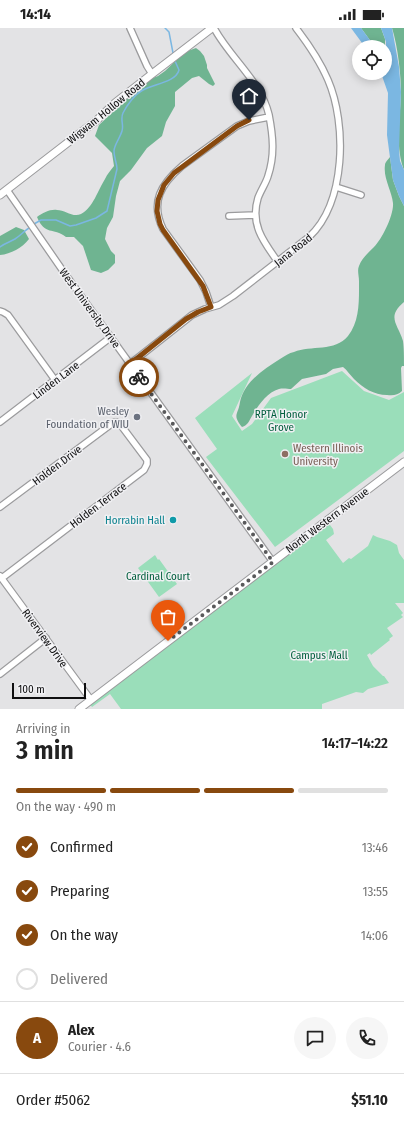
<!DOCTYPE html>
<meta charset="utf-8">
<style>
:root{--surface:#fff;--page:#f6f6f6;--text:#222;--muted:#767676;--line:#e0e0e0;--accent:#88490e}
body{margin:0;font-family:"Fira Sans Condensed",sans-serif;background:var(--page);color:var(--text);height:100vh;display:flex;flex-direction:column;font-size:15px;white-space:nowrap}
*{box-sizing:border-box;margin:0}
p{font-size:13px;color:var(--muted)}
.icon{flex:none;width:22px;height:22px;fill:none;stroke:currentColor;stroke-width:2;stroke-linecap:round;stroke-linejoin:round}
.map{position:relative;height:681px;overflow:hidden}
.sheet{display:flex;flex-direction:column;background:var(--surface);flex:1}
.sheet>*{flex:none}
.tools{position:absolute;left:352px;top:12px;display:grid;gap:8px}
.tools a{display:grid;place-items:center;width:40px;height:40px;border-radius:50%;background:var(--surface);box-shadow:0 2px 10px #0003;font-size:20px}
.scale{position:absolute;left:12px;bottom:10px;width:74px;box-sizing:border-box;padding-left:4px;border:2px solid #0f0f10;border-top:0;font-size:11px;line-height:14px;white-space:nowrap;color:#0f0f10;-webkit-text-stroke:3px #f0f0f3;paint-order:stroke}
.pin{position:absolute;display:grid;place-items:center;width:34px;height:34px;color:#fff;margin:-41px -17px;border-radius:50% 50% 50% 0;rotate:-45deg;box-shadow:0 0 4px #0007}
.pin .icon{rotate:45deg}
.courier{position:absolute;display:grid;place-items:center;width:40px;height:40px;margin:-20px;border:3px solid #88490e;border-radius:50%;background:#fff;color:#222;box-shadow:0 1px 5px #0007}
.head em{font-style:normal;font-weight:600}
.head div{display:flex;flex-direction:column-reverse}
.head{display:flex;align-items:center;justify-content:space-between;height:68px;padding:0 16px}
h1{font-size:26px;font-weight:600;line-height:30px}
.bar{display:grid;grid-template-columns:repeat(4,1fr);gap:6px 4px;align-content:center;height:48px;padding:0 16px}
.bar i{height:5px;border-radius:3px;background:var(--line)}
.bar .on{background:var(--accent)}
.bar p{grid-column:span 4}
.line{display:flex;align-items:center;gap:10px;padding:0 16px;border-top:1px solid var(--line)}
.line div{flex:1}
.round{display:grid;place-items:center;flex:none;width:42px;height:42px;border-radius:21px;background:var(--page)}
ol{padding:0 16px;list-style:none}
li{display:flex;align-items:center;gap:12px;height:44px}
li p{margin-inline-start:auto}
li .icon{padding:4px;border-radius:50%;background:var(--accent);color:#fff;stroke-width:4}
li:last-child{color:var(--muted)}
li i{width:22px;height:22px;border:2px solid var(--line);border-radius:50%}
.status{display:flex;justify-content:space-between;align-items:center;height:28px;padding:0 20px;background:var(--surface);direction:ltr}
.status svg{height:11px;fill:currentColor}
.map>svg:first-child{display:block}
.green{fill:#9adeba}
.forest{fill:#6fb491}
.water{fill:#7bb7e2}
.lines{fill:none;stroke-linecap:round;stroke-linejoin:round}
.stream{stroke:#7bb7e2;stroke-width:1.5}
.street-casing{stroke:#9b9b9d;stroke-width:8}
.secondary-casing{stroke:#9b9b9d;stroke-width:9}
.street{stroke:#fff;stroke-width:5.5}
.secondary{stroke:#fff;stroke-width:7}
.done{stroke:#59595b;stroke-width:4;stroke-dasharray:0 7.2}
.route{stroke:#88490e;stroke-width:5}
.worship-dot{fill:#6b7280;stroke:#f0f0f3;stroke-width:1.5}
.education-dot{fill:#8d6e63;stroke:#f0f0f3;stroke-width:1.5}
.culture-dot{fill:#0f9aa8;stroke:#f0f0f3;stroke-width:1.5}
.labels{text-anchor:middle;stroke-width:3;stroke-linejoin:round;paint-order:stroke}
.street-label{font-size:11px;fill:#0f0f10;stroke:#f0f0f3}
.worship-label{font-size:11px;fill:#5b616d;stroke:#f0f0f3;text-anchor:end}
.park-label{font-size:11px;fill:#035f3e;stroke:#f0f0f3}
.education-label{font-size:11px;fill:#785e54;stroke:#f0f0f3;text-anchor:start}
.culture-label{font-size:11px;fill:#0d838f;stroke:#f0f0f3;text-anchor:end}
</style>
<div class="status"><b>14:14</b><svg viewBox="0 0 49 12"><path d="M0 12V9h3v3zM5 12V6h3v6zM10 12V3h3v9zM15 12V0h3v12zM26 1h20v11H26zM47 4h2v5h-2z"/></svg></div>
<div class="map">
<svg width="404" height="681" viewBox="0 0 404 681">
<rect width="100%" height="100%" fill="#e3e3e5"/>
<path class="green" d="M342,343l22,20 25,9 15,-8v59l-129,96 -69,-90 11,-8 -22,-31 57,-45 -20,43 10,15 10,-7 19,-26z
M327,493l6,8 1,5 -8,6 17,23 6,-5 2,1 17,-13 5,-11 4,2 13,4 7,4 2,8 5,7v43h-9l8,10 -2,2 2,2 -16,11 6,8 -4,3 1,1 -19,15 -1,-2 -3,2 6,11 10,10h1l5,7 -21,6 -5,4 -7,-1 -34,12v5h-201l-11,-15 -18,13 -4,-5z
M155,527l3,5 1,-1 18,25 -18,13 -21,-29z"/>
<path class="forest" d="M361,0h20l4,11v13v-5h-10z
M392,0h12v142c-9,-23 -4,-51 -3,-75 0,-20 -3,-48 -9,-67z
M196,20l4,3 4,5 3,9v3l8,16 -2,2 -4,-2 -10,-8 -7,2 -17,14v14l-9,16 -4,14 -15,12 -16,22 -11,11 -4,15 -3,21 -6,11 -2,11 6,12 4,4v8l-7,7 -7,3 -10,-3 -8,-24 -9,-9h-8c-13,-10 -21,-1 -29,-20 6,-4 13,-8 20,-7 8,0 16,8 24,4 12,-6 17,-24 24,-35 2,-5 6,-9 9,-13l-2,-13 -17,-17 4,-11 31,-29 18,-16 10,-4 7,-5 20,-19z
M390,129l3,23 6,16 5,10v96c-18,15 -6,22 -1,39 1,7 1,17 1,25h-2l-1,2 1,23c-4,4 -9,5 -15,4 -13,0 -24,-7 -33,-16 -4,-4 -7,-9 -11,-12l-10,2 -7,5 -24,5 -11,10c-3,0 -8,-1 -12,0 -12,3 -21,17 -27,27 -3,5 -4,9 -10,11 -10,-13 -4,-11 -2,-25 4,-20 24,-33 40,-43 5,-3 9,-6 14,-7 17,-7 41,0 54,-16 12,-15 11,-36 11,-55 0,-5 -2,-11 0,-15 3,-8 9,-13 15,-19 8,-8 20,-32 19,-44 -1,-12 -10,-25 -8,-38 0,-3 3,-5 5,-8z
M16,199l8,3 5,9c-7,9 -18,15 -29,16v-19z"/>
<path class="water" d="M351,0h10l14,19h-10z
M381,0h11l7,39 2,25 -2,58 1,11 4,9v36l-5,-10 -6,-16 -6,-45 1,-42 -7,-20h4l1,-31 -2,-6z"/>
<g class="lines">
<path class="stream" d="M165,0l4,4 4,21
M34,196l7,-4h15l14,6 6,-1 20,-7 11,-7 10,-42c0,-6 -3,-11 -3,-18 0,-6 6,-13 8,-20 2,-6 -2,-12 1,-18 4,-8 12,-19 20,-23 11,-6 33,-8 36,-20l-4,-9
M0,219c5,-4 10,-5 15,-8 5,-3 9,-8 14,-11"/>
<defs>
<path id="street" d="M130,0l17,38 5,8
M214,0c16,30 47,53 55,87 4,21 6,40 -1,61 -2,7 -7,14 -10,22 -8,26 5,43 20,64
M336,159l25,8
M7,162l56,81 210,291
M229,188l26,-1
M211,279l-5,-15 -6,-12 -37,-51c-13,-27 -2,-45 19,-63l55,-40 12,-5 20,-4
M0,283l3,1 5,3 47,65
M130,336l62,-49 13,-6 14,-4 14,-9 76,-59c37,-34 38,-113 19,-157 -8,-19 -19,-35 -32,-52
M0,394l111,-85
M0,479l114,-85h3l3,2 27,36v4l-3,6 -142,108
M0,548l91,124
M0,646l46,-36"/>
<path id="secondary" d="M0,167l97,-75 18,-17 37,-29 60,-46
M79,681l325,-247"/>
</defs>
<use href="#street" class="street-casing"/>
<use href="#secondary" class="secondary-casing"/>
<use href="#street" class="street"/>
<use href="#secondary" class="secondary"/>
</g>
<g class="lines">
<path class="done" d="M139,349l134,185 -105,79"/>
<path class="route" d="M139,349l-9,-13 56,-45 12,-7 13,-5 -8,-21 -40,-56 -3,-6 -3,-13 1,-11 6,-15 10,-12 63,-47 12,-6"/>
</g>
<circle class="worship-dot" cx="137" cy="389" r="4"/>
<circle class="education-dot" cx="285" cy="426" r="4"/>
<circle class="culture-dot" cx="173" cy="492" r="4"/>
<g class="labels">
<g class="street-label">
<text transform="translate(106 83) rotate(-39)" y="4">Wigwam Hollow Road</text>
<text transform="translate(293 222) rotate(-39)" y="4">Jana Road</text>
<text transform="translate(90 280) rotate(54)" y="4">West University Drive</text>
<text transform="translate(56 352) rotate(-37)" y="4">Linden Lane</text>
<text transform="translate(57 437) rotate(-37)" y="4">Holden Drive</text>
<text transform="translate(98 477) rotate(-37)" y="4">Holden Terrace</text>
<text transform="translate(327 492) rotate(-37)" y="4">North Western Avenue</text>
<text transform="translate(45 610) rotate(54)" y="4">Riverview Drive</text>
</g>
<g class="worship-label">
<text x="129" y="387">Wesley<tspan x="129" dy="13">Foundation of WIU</tspan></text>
</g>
<g class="park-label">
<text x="281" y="390">RPTA Honor<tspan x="281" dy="13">Grove</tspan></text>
<text x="158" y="552">Cardinal Court</text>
<text x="319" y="631">Campus Mall</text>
</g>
<g class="education-label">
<text x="293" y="424">Western Illinois<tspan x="293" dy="13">University</tspan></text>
</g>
<g class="culture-label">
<text x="165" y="496">Horrabin Hall</text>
</g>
</g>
</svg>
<div class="tools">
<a><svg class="icon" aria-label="locate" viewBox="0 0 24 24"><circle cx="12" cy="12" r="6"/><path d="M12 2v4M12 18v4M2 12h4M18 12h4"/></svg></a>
</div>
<div class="scale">100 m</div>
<div class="pin" style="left:168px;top:613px;background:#ea580c"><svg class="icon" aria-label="bag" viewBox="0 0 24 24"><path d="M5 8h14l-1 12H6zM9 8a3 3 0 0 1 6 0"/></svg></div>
<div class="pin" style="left:249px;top:92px;background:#1f2937"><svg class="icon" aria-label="home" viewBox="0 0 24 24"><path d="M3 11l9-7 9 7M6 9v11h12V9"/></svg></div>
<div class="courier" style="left:139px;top:349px"><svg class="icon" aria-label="bike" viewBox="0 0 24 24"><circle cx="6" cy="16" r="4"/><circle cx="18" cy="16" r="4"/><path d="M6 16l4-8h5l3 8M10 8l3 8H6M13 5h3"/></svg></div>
</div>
<section class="sheet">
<div class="head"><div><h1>3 min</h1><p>Arriving in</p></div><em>14:17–14:22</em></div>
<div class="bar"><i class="on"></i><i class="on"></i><i class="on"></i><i></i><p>On the way · 490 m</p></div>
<ol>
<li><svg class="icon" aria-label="check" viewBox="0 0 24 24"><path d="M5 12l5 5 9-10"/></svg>Confirmed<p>13:46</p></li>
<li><svg class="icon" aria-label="check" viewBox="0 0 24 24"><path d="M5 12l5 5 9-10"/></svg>Preparing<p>13:55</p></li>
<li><svg class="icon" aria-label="check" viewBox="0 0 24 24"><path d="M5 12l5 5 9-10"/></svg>On the way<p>14:06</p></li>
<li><i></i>Delivered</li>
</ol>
<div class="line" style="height:72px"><b class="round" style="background:var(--accent);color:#fff">A</b><div><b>Alex</b><p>Courier · 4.6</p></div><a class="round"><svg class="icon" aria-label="chat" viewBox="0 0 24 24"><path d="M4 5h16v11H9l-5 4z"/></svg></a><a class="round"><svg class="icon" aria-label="phone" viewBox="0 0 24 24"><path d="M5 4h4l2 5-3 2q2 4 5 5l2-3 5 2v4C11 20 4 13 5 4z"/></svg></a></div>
<div class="line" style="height:52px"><div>Order #5062</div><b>$51.10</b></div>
</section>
